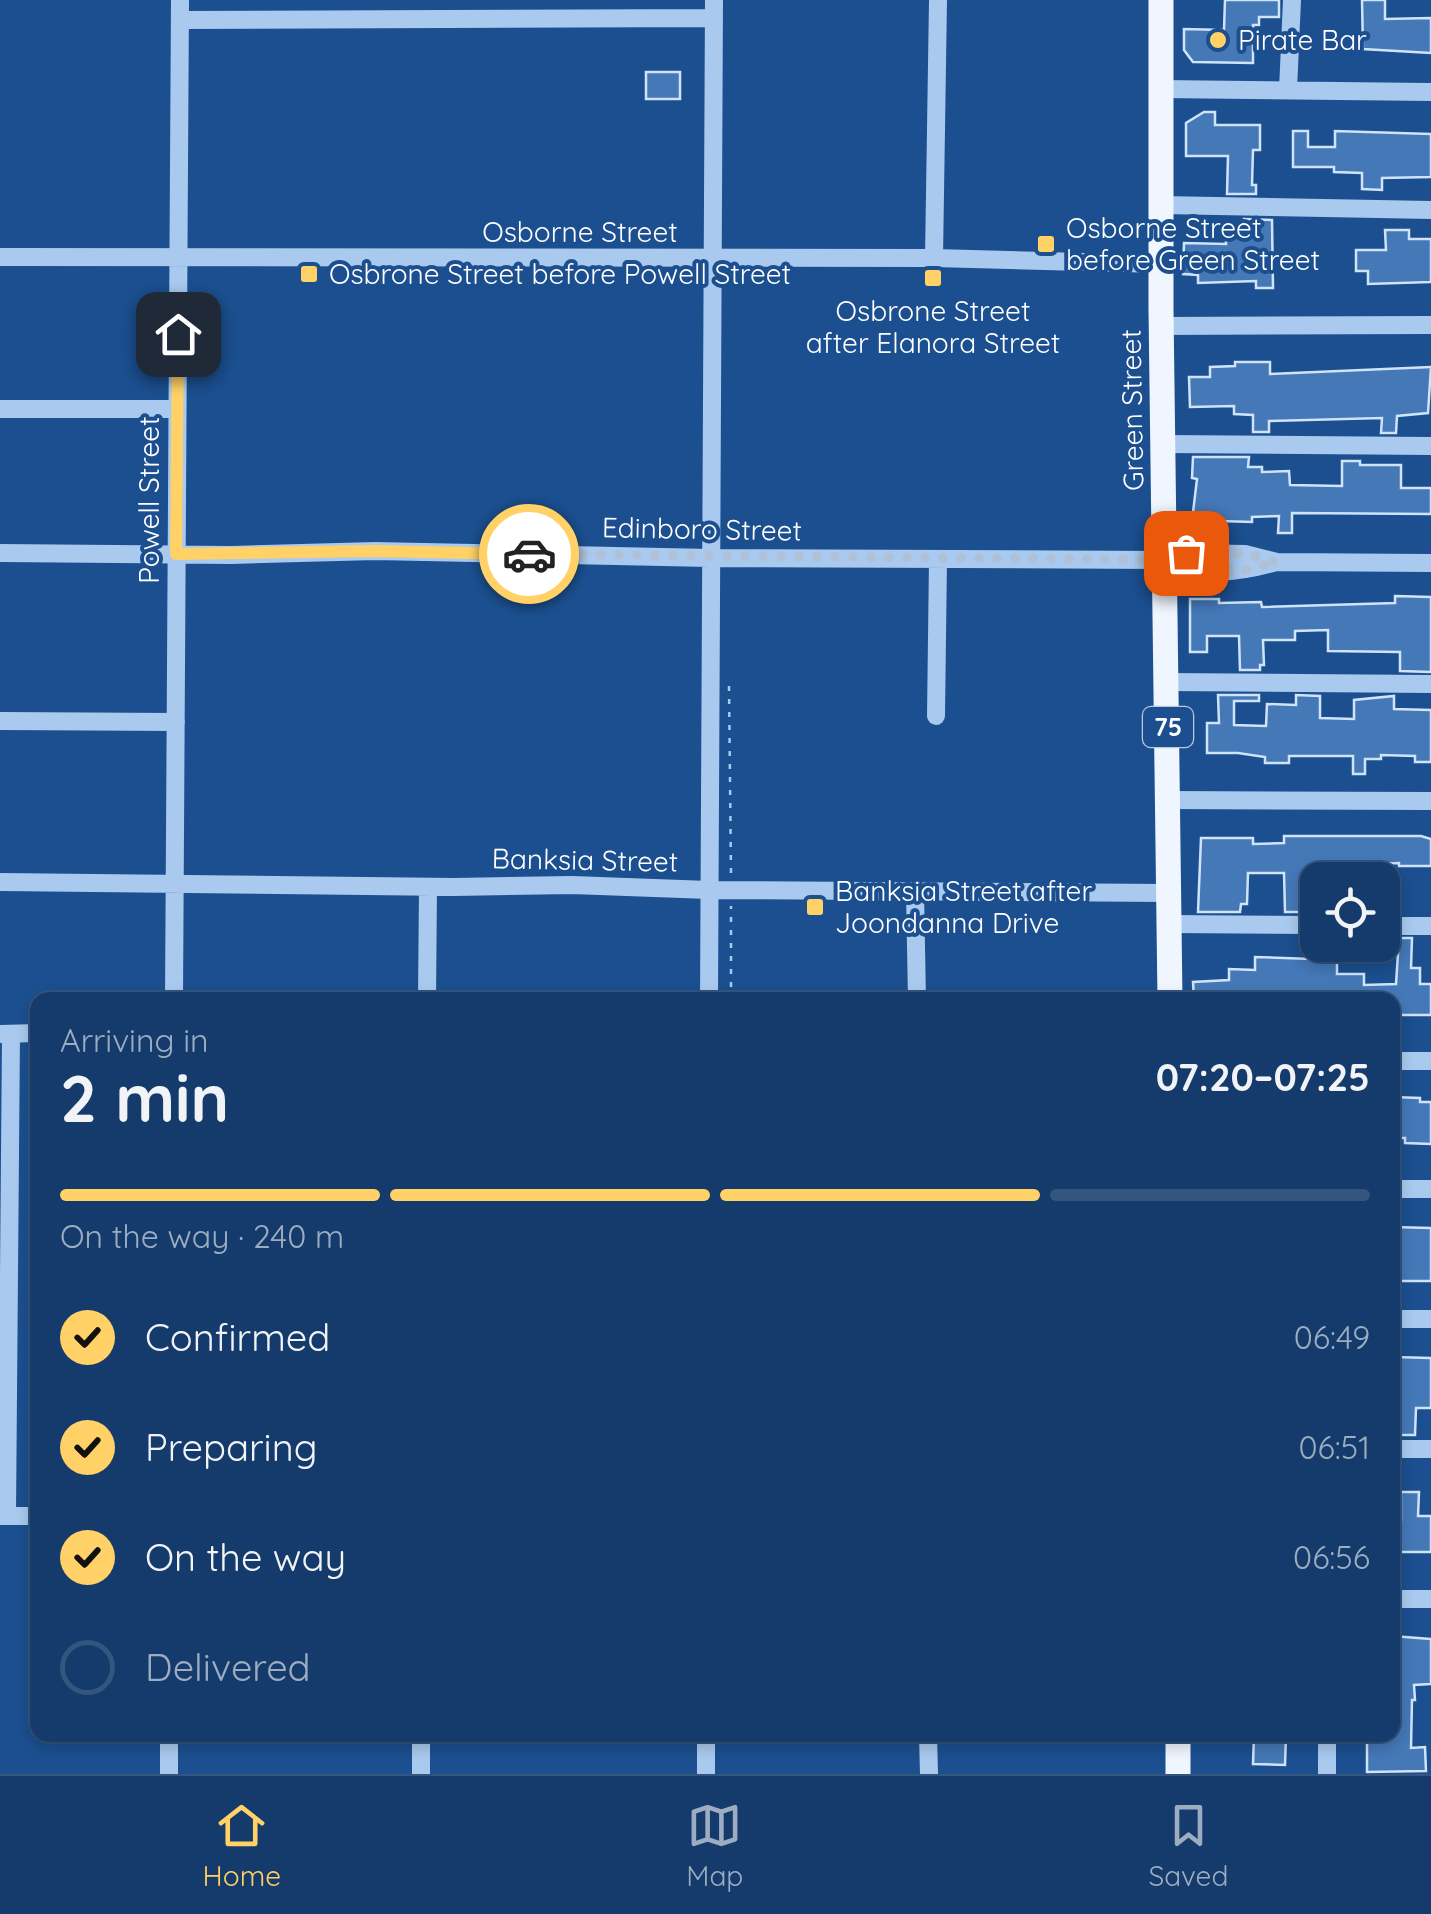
<!DOCTYPE html>
<meta charset="utf-8">
<style>
:root{--surface:#143b6b;--page:#1d4271;--text:#f1f3f6;--muted:#9dadc1;--line:#33557e;--accent:#ffd166}
body{margin:0;font-family:Quicksand,sans-serif;background:var(--page);color:var(--text);height:100vh;display:flex;flex-direction:column;font-size:38px;white-space:nowrap}
*{box-sizing:border-box;margin:0}
p{font-size:32px;color:var(--muted)}
.icon{flex:none;width:55px;height:55px;fill:none;stroke:currentColor;stroke-width:2;stroke-linecap:round;stroke-linejoin:round}
.map{position:relative;flex:1;overflow:hidden}
.sheet{position:absolute;left:30px;top:992px;width:1370px;height:750px;display:flex;flex-direction:column;background:var(--surface);border-radius:20px;box-shadow:0 5px 15px #0003,0 0 0 2px var(--line)}
.sheet>*{flex:none}
.fabs{position:absolute;left:1300px;top:862px;display:grid;gap:20px}
.fabs a{display:grid;place-items:center;width:100px;height:100px;border-radius:20px;background:var(--surface);box-shadow:0 5px 15px #0003,0 0 0 2px var(--line);font-size:50px}
.pin{position:absolute;display:grid;place-items:center;width:85px;height:85px;color:#fff;margin:-42px;border-radius:20px;box-shadow:0 5px 15px #0006}
.courier{position:absolute;display:grid;place-items:center;width:100px;height:100px;margin:-50px;border:8px solid #ffd166;border-radius:50%;background:#fff;color:#222;box-shadow:0 2px 12px #0007}
.overview em{font-style:normal;font-weight:700}
.overview div{display:flex;flex-direction:column-reverse}
.overview{display:flex;align-items:center;justify-content:space-between;height:170px;padding:0 30px}
h1{font-size:65px;font-weight:700;line-height:75px}
.bar{display:grid;grid-template-columns:repeat(4,1fr);gap:15px 10px;align-content:center;height:120px;padding:0 30px}
.bar i{height:12px;border-radius:8px;background:var(--line)}
.bar .current{background:var(--accent)}
.bar p{grid-column:span 4}
ol{padding:0 30px;list-style:none}
li{display:flex;align-items:center;gap:30px;height:110px}
li p{margin-inline-start:auto}
li .icon{padding:10px;border-radius:50%;background:var(--accent);color:#111;stroke-width:4}
li:last-child{color:var(--muted)}
li i{width:55px;height:55px;border:5px solid var(--line);border-radius:50%}
.tabs{display:flex;justify-content:space-around;align-items:center;height:140px;border-top:2px solid var(--line);background:var(--surface);font-size:28px;color:var(--muted)}
.tabs a{display:grid;justify-items:center;gap:5px}
.tabs .current{color:var(--accent)}
.map>svg:first-child{display:block}
.building{fill:#4478b7;stroke:#cfe3fa;stroke-width:2.5}
.lines{fill:none;stroke-linecap:round;stroke-linejoin:round}
.path{stroke:#a9c9ee;stroke-width:2.5;stroke-dasharray:5 8;stroke-linecap:butt}
.minor{stroke:#a9c9ee;stroke-width:18}
.major{stroke:#f0f6ff;stroke-width:25}
.done{stroke:#afc1d8;stroke-width:10;stroke-dasharray:0 18}
.route{stroke:#ffd166;stroke-width:12}
.poi-dot{fill:#ffd166;stroke:#1b4f8f;stroke-width:4}
.labels{text-anchor:middle;stroke-width:8;stroke-linejoin:round;paint-order:stroke}
.shield{fill:#1b4f8f;stroke:#bbcadd;stroke-width:2.5}
.shield-label{font-size:25px;font-weight:bold;fill:#fff}
.poi-label{font-size:28px;fill:#fff;stroke:#1b4f8f;text-anchor:start}
.street-label{font-size:28px;fill:#fff;stroke:#1b4f8f}
</style>
<div class="map">
<svg width="1431" height="1774" viewBox="0 0 1431 1774">
<rect width="100%" height="100%" fill="#1b4f8f"/>
<path class="building" d="M1225,0h54v17h-20v8h-6v38l-60,-1 -9,-12v-21l40,1z
M1362,0h23v19l46,-1v35l-68,-4z
M646,72h34v27h-34z
M1204,112h11v13h45v25h-7l-1,35h4v9h-29l1,-38h-42v-33z
M1293,131h15v16h27v-16l96,3v43l-49,1v12l-20,-1v-16l-28,-1v-5h-41z
M1244,219l28,1 1,68h-17v-7l-58,2v-8l-15,-1 1,-31 42,1v-10l18,1z
M1385,230h24v9h22v43l-63,2v-13h-12v-21h30z
M1235,362h35v12l161,-7 -3,46 -31,3 -1,17h-15l1,-15 -113,3v11h-16v-17l-19,-1v-8l-44,1 -1,-30h21v-10l25,-1z
M1193,457h56l-1,10h14v5l27,-1 1,14 52,1v-25h18v4h41v23h30v26l-139,-1v20h-14l1,-17 -27,1v5l-32,-1v9l-29,-1 6,-50 -5,-1z
M1395,596l36,1v75l-31,-1v-19l-72,-1v-21l-33,1v9h-32l1,25h-4v5h-20l-1,-34h-32v16h-17v-53h29v4l42,-1 1,5 133,-4z
M1218,695h41v6h-25v24l32,1 1,-22 29,1v-10l24,1v22l34,1v-19l40,-4v13l37,1v52h-16v-6l-34,-1v4h-16v15h-12v-18h-64v7h-24v-6l-27,-4h-31v-30h12z
M1284,836h137l10,3v27h-32v-3l-62,3v14h-19v11h-10l1,21h-24l-1,-39h-36l-1,31h-6l-1,8h-42l3,-74h52v6l31,-1z
M1399,938h13l-1,30h9v16h11v31h-39v-15h-198l-1,-18 36,-2v-11l26,1v-13l56,2v-14h26v29h27v11l32,-1z
M1392,1097l28,1v4h11v42l-26,-1v-5h-13z
M1392,1227l39,1v53h-39z
M1393,1357l38,1v50h-15l-1,27h-23z
M1401,1492h18l-1,24h13v36h-39v-32h9z
M1392,1636l39,3v45l-17,1 1,15h-3l-1,48 14,-1 1,24 -59,1v-37h25z
M1254,1735h32l-1,30 -32,-1z"/>
<g class="lines">
<path class="path" d="M729,686l2,187
M731,1000v-94"/>
<path class="minor" d="M180,20l534,-2
M1160,89l271,3
M1288,90l4,-90
M1160,205l271,5
M0,257l934,1 226,6
M934,258l4,-258
M1161,326l270,-1
M0,409h177
M1163,444l268,2
M0,553l231,2 144,-4 335,7 453,2 23,-7 59,1 32,8 154,1
M1163,560c37,17 75,13 113,2
M1167,682l264,2
M936,716l2,-157
M0,721l176,1
M1168,800l263,1
M0,882l454,5 118,-2 137,5 460,3
M915,892l2,108
M1170,924l148,1
M1382,926h49
M174,1000l6,-1000
M427,1000l1,-113
M709,1000l5,-1000
M0,1034l38,-1
M1392,1061h39
M1392,1189h39
M1392,1319h39
M1392,1449h39
M7,1515l4,-481
M0,1516h38
M1392,1599h39
M169,1735v39
M928,1735l1,39
M1327,1735v39
M421,1774v-39
M706,1774v-39"/>
<path class="major" d="M1161,0v309l9,691
M1178,1735v39"/>
</g>
<g class="lines">
<path class="done" d="M529,554l634,6 23,11 62,-1 29,-8 -31,-8 -60,-1"/>
<path class="route" d="M178,334l-2,220 199,-3 154,3"/>
</g>
<g class="poi-dot">
<circle cx="1218" cy="40" r="10"/>
<rect x="1036" y="234" width="20" height="20" rx="5"/>
<rect x="299" y="264" width="20" height="20" rx="5"/>
<rect x="923" y="268" width="20" height="20" rx="5"/>
<rect x="805" y="897" width="20" height="20" rx="5"/>
</g>
<g class="labels">
<rect class="shield" x="1143" y="707" width="50" height="40" rx="8"/>
<g class="shield-label">
<text x="1168" y="736">75</text>
</g>
<g class="poi-label">
<text x="1238" y="50">Pirate Bar</text>
<text x="1066" y="238">Osborne Street<tspan x="1066" dy="32">before Green Street</tspan></text>
<text x="329" y="284">Osbrone Street before Powell Street</text>
<text x="933" y="321" text-anchor="middle">Osbrone Street<tspan x="933" dy="32">after Elanora Street</tspan></text>
<text x="835" y="901">Banksia Street after<tspan x="835" dy="32">Joondanna Drive</tspan></text>
</g>
<g class="street-label">
<text x="580" y="242">Osborne Street</text>
<text transform="translate(1132 410) rotate(-91)" y="10">Green Street</text>
<text transform="translate(149 500) rotate(-90)" y="10">Powell Street</text>
<text transform="translate(702 529) rotate(1)" y="10">Edinboro Street</text>
<text transform="translate(585 860) rotate(1)" y="10">Banksia Street</text>
</g>
</g>
</svg>
<div class="fabs">
<a><svg class="icon" aria-label="locate" viewBox="0 0 24 24"><circle cx="12" cy="12" r="6"/><path d="M12 2v4M12 18v4M2 12h4M18 12h4"/></svg></a>
</div>
<div class="pin" style="left:1186px;top:553px;background:#ea580c"><svg class="icon" aria-label="bag" viewBox="0 0 24 24"><path d="M5 8h14l-1 12H6zM9 8a3 3 0 0 1 6 0"/></svg></div>
<div class="pin" style="left:178px;top:334px;background:#1f2937"><svg class="icon" aria-label="home" viewBox="0 0 24 24"><path d="M3 11l9-7 9 7M6 9v11h12V9"/></svg></div>
<div class="courier" style="left:529px;top:554px"><svg class="icon" aria-label="car" viewBox="0 0 24 24"><path d="M5 17H2v-5l4-1 3-4h7l3 4 3 1v5h-3M9 17h6M6 11h13"/><circle cx="7" cy="17" r="2"/><circle cx="17" cy="17" r="2"/></svg></div>
<section class="sheet">
<div class="overview"><div><h1>2 min</h1><p>Arriving in</p></div><em>07:20–07:25</em></div>
<div class="bar"><i class="current"></i><i class="current"></i><i class="current"></i><i></i><p>On the way · 240 m</p></div>
<ol>
<li><svg class="icon" aria-label="check" viewBox="0 0 24 24"><path d="M5 12l5 5 9-10"/></svg>Confirmed<p>06:49</p></li>
<li><svg class="icon" aria-label="check" viewBox="0 0 24 24"><path d="M5 12l5 5 9-10"/></svg>Preparing<p>06:51</p></li>
<li><svg class="icon" aria-label="check" viewBox="0 0 24 24"><path d="M5 12l5 5 9-10"/></svg>On the way<p>06:56</p></li>
<li><i></i>Delivered</li>
</ol>
</section>
</div>
<nav class="tabs">
<a class="current"><svg class="icon" aria-label="home" viewBox="0 0 24 24"><path d="M3 11l9-7 9 7M6 9v11h12V9"/></svg>Home</a>
<a><svg class="icon" aria-label="map" viewBox="0 0 24 24"><path d="M3 6l6-2 6 2 6-2v14l-6 2-6-2-6 2zM9 4v14M15 6v14"/></svg>Map</a>
<a><svg class="icon" aria-label="saved" viewBox="0 0 24 24"><path d="M7 4h10v16l-5-4-5 4z"/></svg>Saved</a>
</nav>
